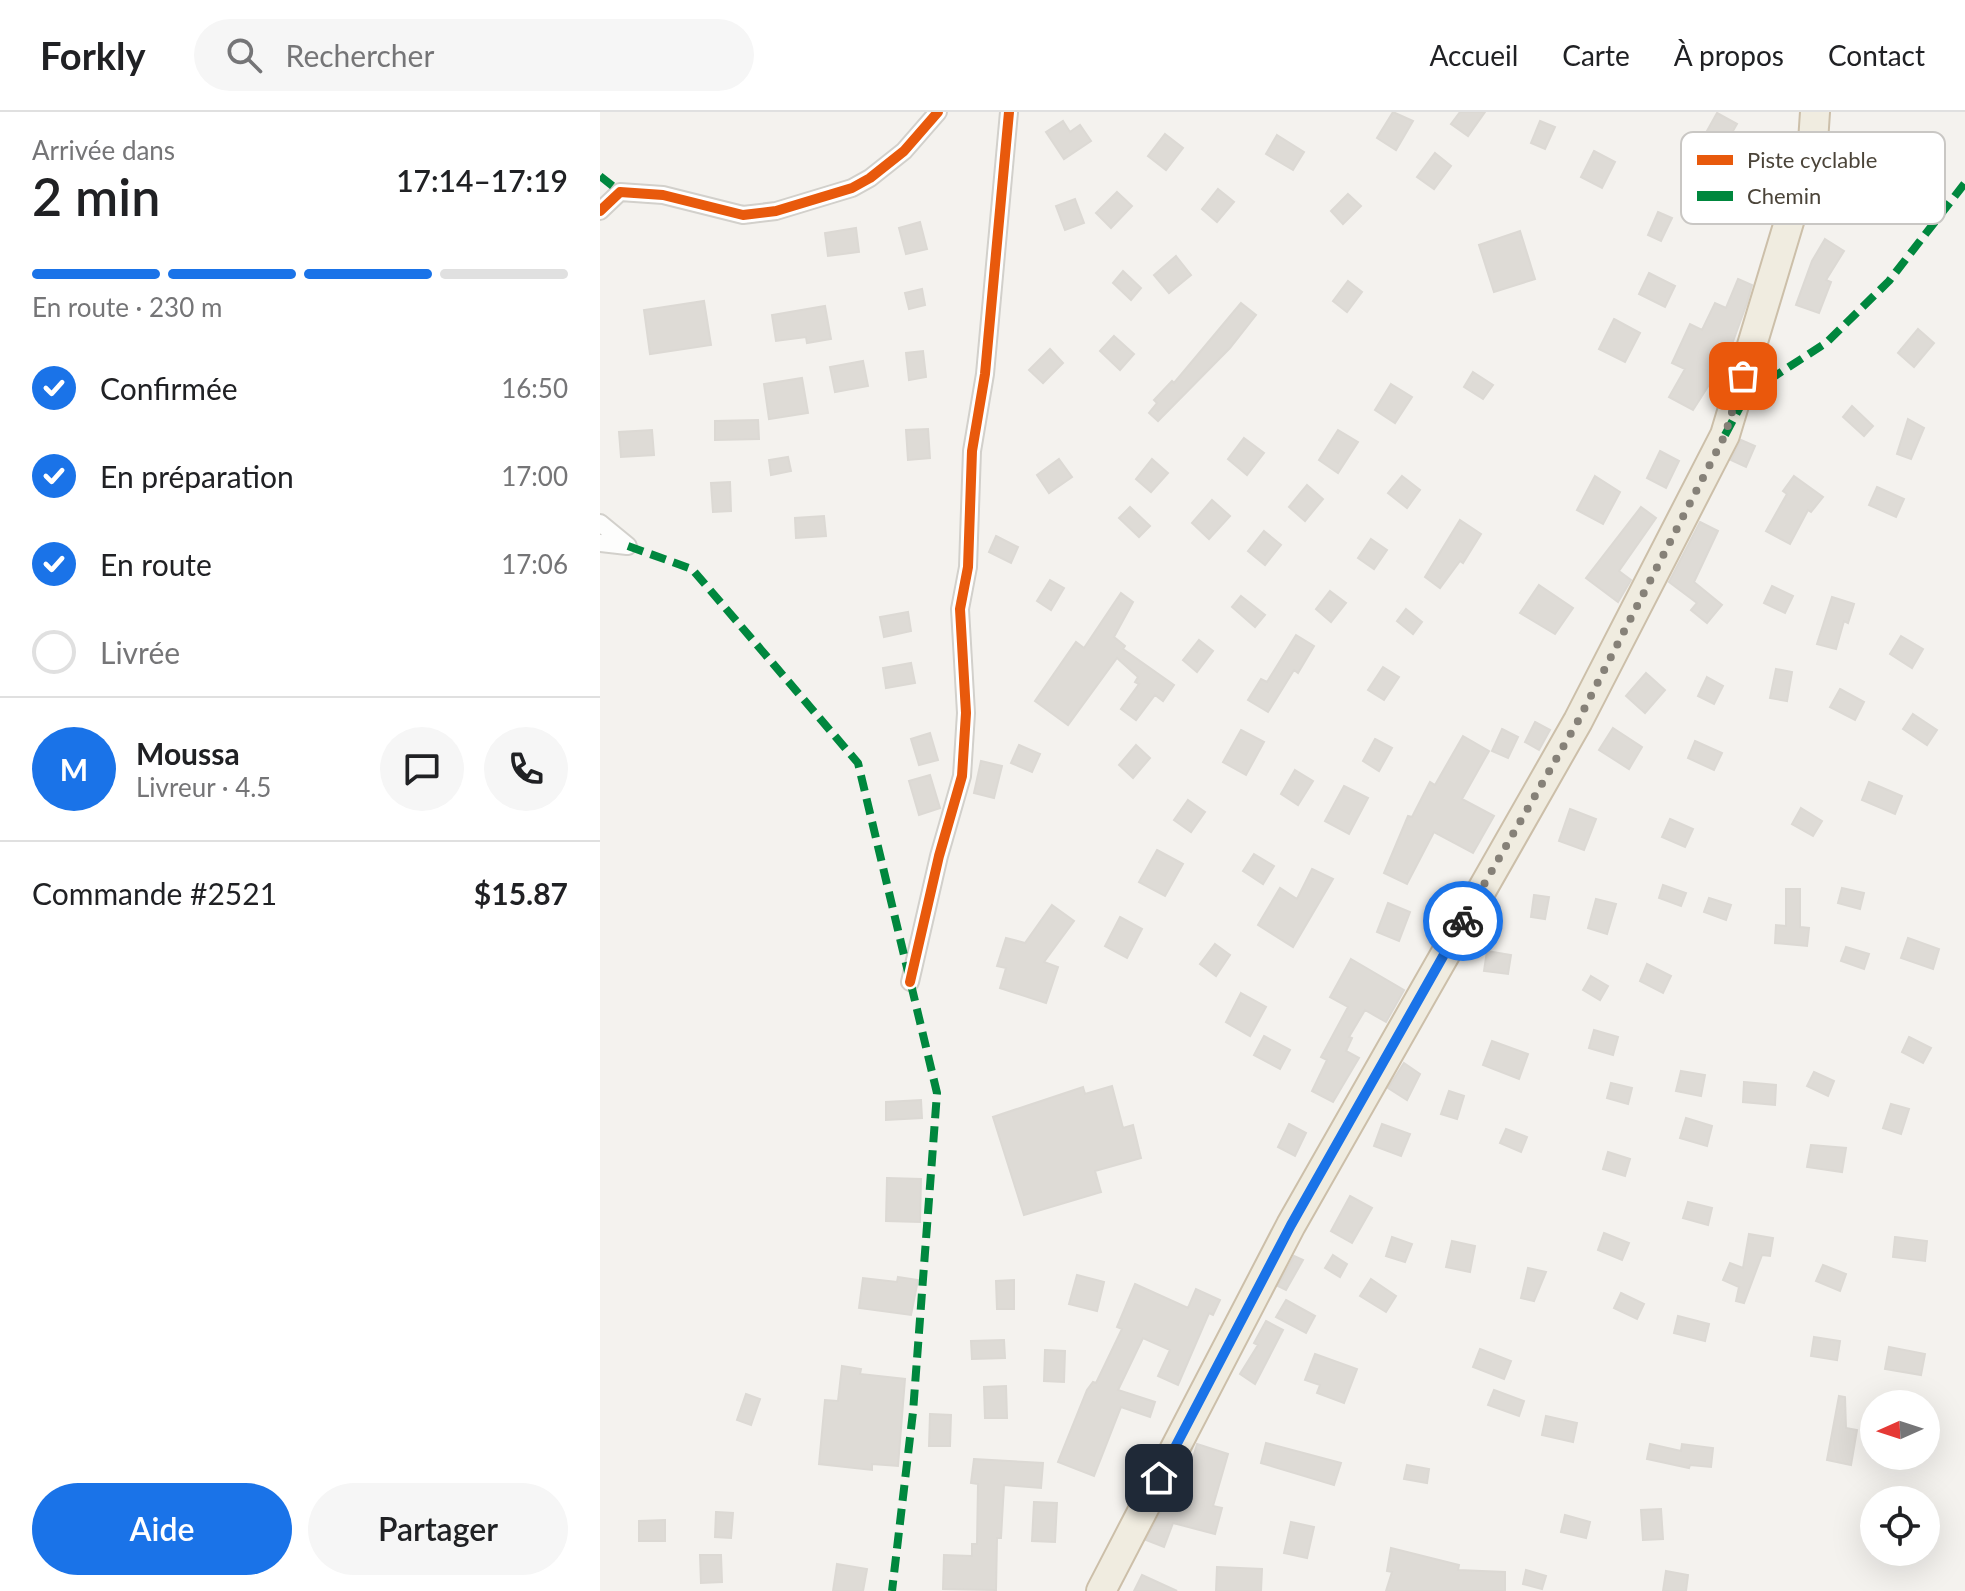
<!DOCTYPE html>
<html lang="fr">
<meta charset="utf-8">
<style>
:root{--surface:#fff;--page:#f6f6f6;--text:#202124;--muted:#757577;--line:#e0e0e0;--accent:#1a73e8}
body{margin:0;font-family:Lato,sans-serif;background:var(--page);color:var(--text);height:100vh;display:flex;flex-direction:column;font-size:30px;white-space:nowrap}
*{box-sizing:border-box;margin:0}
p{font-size:26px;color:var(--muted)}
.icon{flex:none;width:44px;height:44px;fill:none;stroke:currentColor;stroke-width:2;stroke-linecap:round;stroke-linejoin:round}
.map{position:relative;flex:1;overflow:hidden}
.drawer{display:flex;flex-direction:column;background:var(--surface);width:600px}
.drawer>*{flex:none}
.needle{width:52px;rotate:267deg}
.fabs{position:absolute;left:1260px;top:1278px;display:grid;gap:16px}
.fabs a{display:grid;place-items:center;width:80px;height:80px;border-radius:50%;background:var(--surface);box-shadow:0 8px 32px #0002;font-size:40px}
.pin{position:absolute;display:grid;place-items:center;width:68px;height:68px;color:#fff;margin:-34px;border-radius:16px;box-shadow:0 4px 12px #0006}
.courier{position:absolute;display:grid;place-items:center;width:80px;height:80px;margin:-40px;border:6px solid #1a73e8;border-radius:50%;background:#fff;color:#222;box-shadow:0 2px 10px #0007}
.headline em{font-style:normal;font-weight:600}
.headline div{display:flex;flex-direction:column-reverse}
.headline{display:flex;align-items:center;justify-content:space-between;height:136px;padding:0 32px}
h1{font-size:52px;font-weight:600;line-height:60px}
.bar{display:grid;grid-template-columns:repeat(4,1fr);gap:12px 8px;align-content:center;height:96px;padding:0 32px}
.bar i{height:10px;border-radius:6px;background:var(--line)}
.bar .active{background:var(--accent)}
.bar p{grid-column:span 4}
.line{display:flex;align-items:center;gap:20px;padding:0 32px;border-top:2px solid var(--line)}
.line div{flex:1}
.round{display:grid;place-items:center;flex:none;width:84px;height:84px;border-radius:42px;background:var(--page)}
ol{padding:0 32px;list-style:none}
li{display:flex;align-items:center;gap:24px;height:88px}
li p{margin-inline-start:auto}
li .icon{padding:8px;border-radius:50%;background:var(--accent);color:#fff;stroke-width:4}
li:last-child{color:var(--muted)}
li i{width:44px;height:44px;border:4px solid var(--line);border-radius:50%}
.cta{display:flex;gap:16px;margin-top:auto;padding:16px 32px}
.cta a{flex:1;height:92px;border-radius:48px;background:var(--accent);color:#fff;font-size:32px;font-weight:600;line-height:92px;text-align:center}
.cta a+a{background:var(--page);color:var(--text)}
header{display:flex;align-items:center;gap:48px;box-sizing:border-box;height:112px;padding:0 40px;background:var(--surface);border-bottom:2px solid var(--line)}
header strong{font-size:38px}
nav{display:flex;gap:44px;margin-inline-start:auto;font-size:28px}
.search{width:560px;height:72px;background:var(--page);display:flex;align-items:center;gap:20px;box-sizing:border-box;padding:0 28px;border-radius:44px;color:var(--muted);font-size:30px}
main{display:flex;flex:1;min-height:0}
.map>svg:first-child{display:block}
.building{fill:#dedbd6;stroke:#dcd9d4;stroke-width:2}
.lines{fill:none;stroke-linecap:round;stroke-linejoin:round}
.minor-casing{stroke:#d2d0cb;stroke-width:20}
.trunk-casing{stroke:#ccbfa9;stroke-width:32}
.minor{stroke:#fdfdfc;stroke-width:16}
.trunk{stroke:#f0ece0;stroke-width:28}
.quiet{stroke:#00873e;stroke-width:8;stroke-dasharray:16 8;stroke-linecap:butt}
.cycleway-casing{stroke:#fff;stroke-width:15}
.cycleway{stroke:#e8590c;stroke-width:10}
.done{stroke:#868178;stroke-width:8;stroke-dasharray:0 14.4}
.route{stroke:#1a73e8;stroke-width:10}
.key{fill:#fff;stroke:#c9c7c4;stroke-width:2}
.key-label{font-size:22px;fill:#4b4439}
</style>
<header>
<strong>Forkly</strong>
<div class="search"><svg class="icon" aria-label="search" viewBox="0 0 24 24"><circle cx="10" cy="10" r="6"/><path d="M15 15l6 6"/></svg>Rechercher</div>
<nav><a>Accueil</a><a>Carte</a><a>À propos</a><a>Contact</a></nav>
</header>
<main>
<section class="drawer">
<div class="headline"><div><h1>2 min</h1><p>Arrivée dans</p></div><em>17:14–17:19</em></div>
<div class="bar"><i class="active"></i><i class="active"></i><i class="active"></i><i></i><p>En route · 230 m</p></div>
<ol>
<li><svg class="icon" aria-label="check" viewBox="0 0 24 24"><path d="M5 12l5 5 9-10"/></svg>Confirmée<p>16:50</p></li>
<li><svg class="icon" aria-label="check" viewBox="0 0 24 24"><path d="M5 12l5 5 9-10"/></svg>En préparation<p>17:00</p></li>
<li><svg class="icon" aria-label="check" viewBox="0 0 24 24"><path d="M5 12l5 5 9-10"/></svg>En route<p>17:06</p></li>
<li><i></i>Livrée</li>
</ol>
<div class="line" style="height:144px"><b class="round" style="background:var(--accent);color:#fff">M</b><div><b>Moussa</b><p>Livreur · 4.5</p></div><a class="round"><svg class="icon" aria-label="chat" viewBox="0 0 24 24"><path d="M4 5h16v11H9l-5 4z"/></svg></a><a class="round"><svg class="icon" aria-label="phone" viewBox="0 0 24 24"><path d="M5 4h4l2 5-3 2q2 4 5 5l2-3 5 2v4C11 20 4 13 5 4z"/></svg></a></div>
<div class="line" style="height:104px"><div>Commande #2521</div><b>$15.87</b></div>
<div class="cta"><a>Aide</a><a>Partager</a></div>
</section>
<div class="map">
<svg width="1365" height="1479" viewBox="0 0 1365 1479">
<rect width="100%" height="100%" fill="#f4f2ee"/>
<path class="building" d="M793,0l20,9 -17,29 -19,-12z
M860,0h25l-17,24 -17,-12z
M1117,1l20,11 -20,35 9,7 -20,25 -22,-17 26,-32 -7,-4z
M463,9l7,11 10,-7 11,16 -27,18 -18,-27z
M940,9l15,6 -10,22 -14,-6z
M565,22l18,14 -17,22 -18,-14z
M677,23l27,17 -11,18 -27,-16z
M994,39l21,11 -13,26 -21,-11z
M835,41l16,13 -17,23 -17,-12z
M618,77l16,13 -17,20 -15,-13z
M517,80l15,14 -21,22 -15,-15z
M748,82l13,12 -18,18 -12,-13z
M475,87l9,24 -19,7 -9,-24z
M1058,100l14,6 -11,23 -13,-6z
M320,110l7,27 -21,5 -7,-26z
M256,116l3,24 -31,4 -3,-23z
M920,119l15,48 -41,13 -15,-47z
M1225,127l19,12 -18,29 5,2 -12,31 -23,-8 16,-44z
M576,144l15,19 -22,18 -15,-18z
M523,159l18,17 -10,12 -18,-17z
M1049,161l26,13 -10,21 -26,-13z
M1138,167l14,6 -5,18 -19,52 -35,55 -24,-13 16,-28 -13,-6 18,-39 12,6 13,-27 11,5z
M748,169l14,11 -15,20 -14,-11z
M322,177l3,16 -16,4 -4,-16z
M104,189l7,44 -61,9 -6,-44z
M641,191l15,12 -26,33 -72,73 -9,-8 8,-10 -3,-3 18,-19 2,2z
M225,194l6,33 -24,4 -1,-6 -30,4 -4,-26z
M1014,207l26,14 -15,29 -26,-13z
M1318,217l16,14 -20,24 -16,-14z
M514,224l20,18 -14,16 -20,-19z
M450,237l13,14 -20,20 -14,-13z
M323,239l3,26 -17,3 -3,-27z
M263,249l5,25 -33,6 -5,-25z
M873,260l20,13 -10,14 -19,-12z
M202,266l6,35 -39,6 -5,-35z
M791,272l21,13 -17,26 -20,-13z
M1252,294l21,20 -9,10 -21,-19z
M1308,307l16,9 -13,31 -14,-5z
M158,308l1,19 -44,1v-19z
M328,317l2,29 -22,2 -2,-30z
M52,318l2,25 -33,2 -2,-25z
M738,318l20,12 -20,31 -19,-13z
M644,326l20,15 -17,22 -19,-16z
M1141,328l14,6 -9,21 -15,-7z
M1060,339l19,10 -13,27 -19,-10z
M188,345l3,14 -20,4 -2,-15z
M459,347l13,18 -23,16 -12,-18z
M552,347l16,14 -17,19 -15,-13z
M802,364l18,14 -13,18 -19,-15z
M995,364l25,16 -17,32 -26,-14z
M1194,364l29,21 -12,15 -3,-2 -18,34 -24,-13 21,-37 -4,-3z
M130,370l1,29 -18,1 -2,-29z
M707,373l16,14 -18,22 -16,-14z
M1277,375l27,12 -8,18 -27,-12z
M612,388l18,16 -21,23 -17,-16z
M530,395l20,19 -11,11 -20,-19z
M1041,395l15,11 -37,53 12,9 -13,22 -32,-24z
M224,404l2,20 -30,2 -1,-20z
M860,408l21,14 -18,29 -3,-2 -20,27 -15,-11z
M1100,410l18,9 -24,51 28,23 -15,18 -16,-13 6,-7 -28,-21z
M664,419l17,14 -16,20 -17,-14z
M396,424l22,11 -7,16 -22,-11z
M771,427l16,11 -13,19 -16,-11z
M450,468l14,8 -13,22 -14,-9z
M939,473l34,23 -18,26 -35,-21z
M1172,474l21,10 -8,17 -21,-10z
M730,479l16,12 -15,19 -15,-13z
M521,481l12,9 -19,35 11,9 -2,3 51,36 -11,16 -8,-6 -19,25 -15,-11 18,-25 -4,-2 3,-5 -21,-19 -49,67 -33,-24 41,-59 8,6z
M641,484l24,19 -10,12 -23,-20z
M1232,485l22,7 -6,19 -4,-2 -8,28 -19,-5z
M806,497l16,13 -9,12 -16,-13z
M308,500l3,19 -27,6 -4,-20z
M696,523l18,11 -16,27 -4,-3 -26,42 -20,-12 13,-21 6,3z
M1301,524l22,13 -11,19 -22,-14z
M599,528l14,11 -16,21 -14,-12z
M311,551l4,20 -29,5 -3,-20z
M783,555l16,10 -15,23 -16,-10z
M1176,557l16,3 -5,29 -17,-3z
M1046,561l19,17 -20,23 -19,-17z
M1107,565l16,9 -9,18 -16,-8z
M1240,577l24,13 -9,18 -25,-13z
M1313,602l24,16 -10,15 -24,-16z
M935,610l15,8 -11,20 -14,-8z
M1013,616l29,19 -13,22 -30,-19z
M902,617l16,8 -10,21 -16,-7z
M641,618l23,12 -18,33 -23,-13z
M330,621l8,27 -19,5 -8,-26z
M863,624l26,15 -27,48 32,17 -21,37 -39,-21 -27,52 -23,-11 24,-57 4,1 18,-35 5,3z
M775,627l17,9 -13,23 -16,-10z
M1095,629l27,12 -8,17 -26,-12z
M419,633l21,9 -8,18 -21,-9z
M536,633l14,13 -17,20 -14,-13z
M381,649l21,5 -8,32 -20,-5z
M695,658l18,11 -15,24 -17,-11z
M330,663l10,33 -21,7 -10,-34z
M1269,670l33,14 -7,18 -33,-14z
M744,674l24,12 -19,36 -24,-13z
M588,688l17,12 -14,20 -17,-12z
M1201,696l21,13 -9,15 -21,-12z
M970,697l26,10 -12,31 -25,-9z
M1070,707l23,10 -8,18 -23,-10z
M557,738l26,14 -18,32 -26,-14z
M654,742l20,12 -11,18 -20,-13z
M712,757l21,10 -40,68 -35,-22 22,-37 17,11z
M1063,773l23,8 -5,13 -22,-8z
M1242,776l22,5 -4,16 -22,-6z
M1186,777h14v38l9,1 -2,18 -32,-3 1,-18 10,1z
M934,783l15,2 -4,22 -14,-2z
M1109,786l22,7 -5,15 -22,-8z
M996,787l20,5 -9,30 -19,-6z
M788,791l22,9 -11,29 -22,-9z
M452,793l22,16 -30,41 14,5 -12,36 -46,-15 6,-20 -9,-2 9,-28 19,5z
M520,805l22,12 -15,29 -22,-12z
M1308,826l31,11 -6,20 -32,-11z
M615,832l15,11 -14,21 -16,-12z
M1246,835l23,7 -5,15 -23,-8z
M887,839l24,4 -3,19 -24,-3z
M751,847l53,31 -18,32 -21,-12 -16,27 3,1 -6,13 13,7 -26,44 -21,-11 15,-31 -6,-3 27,-50 -18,-10z
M1047,852l24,12 -8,17 -23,-12z
M991,864l17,10 -8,14 -17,-10z
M641,881l25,14 -16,29 -24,-14z
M994,918l24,7 -5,18 -24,-7z
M664,924l26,14 -10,19 -26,-14z
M1309,925l22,11 -8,15 -21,-11z
M892,929l36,13 -9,25 -36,-14z
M804,951l16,11 -13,26 -19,-12z
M1081,959l24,4 -4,21 -25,-5z
M1214,960l20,9 -6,15 -21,-10z
M1144,970l32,3 -1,20 -32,-3z
M1011,971l21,5 -4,16 -21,-6z
M512,974l11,42 10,-3 8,33 -46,13 6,21 -77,23 -31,-98 90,-30 2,7z
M849,979l15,5 -7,23 -16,-5z
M321,988l1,18 -36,2v-18z
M1291,992l18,5 -8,25 -18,-6z
M1086,1006l26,8 -5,20 -27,-8z
M689,1012l17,9 -11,23 -17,-9z
M782,1012l28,10 -9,22 -27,-10z
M906,1017l21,8 -6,15 -21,-9z
M1211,1033l35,3 -4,24 -35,-5z
M1008,1040l22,7 -5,17 -22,-7z
M287,1066l34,1 -1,43 -34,-1z
M750,1084l22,12 -20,35 -21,-12z
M1088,1090l24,6 -4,17 -25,-7z
M1004,1121l25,10 -7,17 -24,-10z
M1149,1122l24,4 -3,18 -8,-1 -18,48 -8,-2 3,-14 -16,-7 7,-17 13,5z
M792,1125l20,7 -7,18 -19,-6z
M1295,1125l32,4 -2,20 -32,-4z
M852,1129l23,5 -5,26 -24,-5z
M733,1143l14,9 -7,13 -15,-9z
M694,1144l9,4 -17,30 -8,-4z
M1223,1153l23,9 -6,17 -24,-10z
M928,1156l18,4 -12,29 -13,-3z
M477,1163l27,7 -7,29 -28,-7z
M298,1165l20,3 -7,35 -52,-7 4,-30 34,4z
M771,1167l25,17 -10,16 -26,-16z
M414,1168v29h-17l-1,-28z
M535,1172l53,24 8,-19 24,11 -7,15 -4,-2 -31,72 -20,-9 12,-26 -27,-12 -25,52 37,12 -5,15 -29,-10 -27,69 -36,-14 29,-72 6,-8 3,1 26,-54 -5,-2z
M1021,1181l23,11 -7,15 -23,-11z
M686,1188l29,16 -9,17 -30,-16z
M1078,1204l31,8 -4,17 -31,-8z
M666,1209l17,9 -28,54 -15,-10 18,-29 -4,-2z
M1214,1225l26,4 -3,19 -26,-4z
M404,1228l1,18 -33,1 -1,-18z
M1289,1235l36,7 -4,21 -36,-6z
M880,1237l31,12 -7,18 -31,-12z
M445,1238l20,1 -1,31 -20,-1z
M715,1242l42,15 -13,34 -27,-10 3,-8 -15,-5z
M242,1254l19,3 -1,5 45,5 -7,87 -26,-2v6l-53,-6 6,-64 13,1z
M406,1274l1,32h-22l-1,-31z
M894,1278l30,11 -5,15 -31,-11z
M146,1282l14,5 -9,26 -14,-5z
M1239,1284l6,1 1,31 11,2 -6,35 -24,-5z
M330,1302l21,1 -1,31h-21z
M946,1304l31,7 -4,19 -31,-7z
M666,1331l75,20 -7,22 -73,-22z
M597,1332l31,10 -15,52 9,2 -7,26 -42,-11 -9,24 -18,-7 25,-47 11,4z
M1050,1332l31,7 1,-7 31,4 -2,19 -21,-2 -1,3 -42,-9z
M374,1347l69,4 -2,25 -37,-3 -3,53h-4l-1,52 -53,-1 1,-34 28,1v-12h5l1,-60 -7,-1z
M807,1353l22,4 -2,14 -23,-4z
M434,1390l23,1 -2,39 -23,-1z
M1061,1397l2,30 -20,1 -2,-30z
M116,1400l17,1 -2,25 -16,-1z
M965,1403l25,7 -4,16 -25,-6z
M65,1408v21h-26v-20z
M691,1410l23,5 -7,31 -23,-5z
M791,1436l68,17 -1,5 47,2v19h-119l6,-19 -5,-1z
M100,1443h21l1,27 -21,1z
M237,1452l30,5 -4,22h-30z
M617,1455l45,2 -1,22h-45z
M926,1458l20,6 -4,13 -19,-5z
M1066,1459l22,4 -2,16h-23z
M542,1463l35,16h-43z"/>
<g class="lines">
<defs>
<path id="minor" d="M0,99l20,-19 43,3 80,20 33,-4 76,-23 18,-10 34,-27 34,-39
M0,411l28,23
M0,431l27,3
M310,870l29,-126 23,-80 4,-63 -6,-104 8,-42 4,-116 13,-77 24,-262"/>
<path id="trunk" d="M501,1479l190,-366 287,-504 147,-286 88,-293 2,-30"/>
</defs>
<use href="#minor" class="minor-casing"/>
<use href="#trunk" class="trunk-casing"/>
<use href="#minor" class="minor"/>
<use href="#trunk" class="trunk"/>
<path class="quiet" d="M0,64l20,16
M1125,323l22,-41 79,-51 63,-62 76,-98
M28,434l64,23 166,194 79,330 -24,319 -21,179"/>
<defs>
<path id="cycleway" d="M0,99l20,-19 43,3 80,20 33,-4 76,-23 18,-10 34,-27 34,-39
M310,870l29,-126 23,-80 4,-63 -6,-104 8,-42 4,-116 13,-77 24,-262"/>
</defs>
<use href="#cycleway" class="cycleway-casing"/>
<use href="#cycleway" class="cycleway"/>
</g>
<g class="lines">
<path class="done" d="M863,809l115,-200 147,-286 18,-59"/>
<path class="route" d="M559,1366l132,-253 172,-304"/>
</g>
<rect x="1081" y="20" width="264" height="92" rx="12" class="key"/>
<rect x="1097" y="43" width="36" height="10" fill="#e8590c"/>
<rect x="1097" y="79" width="36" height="10" fill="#00873e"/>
<g class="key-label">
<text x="1147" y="56">Piste cyclable</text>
<text x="1147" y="92">Chemin</text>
</g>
</svg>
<div class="fabs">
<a><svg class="needle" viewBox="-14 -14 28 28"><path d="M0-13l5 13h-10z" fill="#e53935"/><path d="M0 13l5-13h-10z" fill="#757577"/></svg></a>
<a><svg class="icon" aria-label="locate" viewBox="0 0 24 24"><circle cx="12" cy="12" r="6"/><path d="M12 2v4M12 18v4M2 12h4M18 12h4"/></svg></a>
</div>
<div class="pin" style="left:1143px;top:264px;background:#ea580c"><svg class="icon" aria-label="bag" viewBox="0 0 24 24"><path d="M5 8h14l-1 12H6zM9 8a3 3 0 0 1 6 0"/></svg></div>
<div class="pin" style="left:559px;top:1366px;background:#1f2937"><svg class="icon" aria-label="home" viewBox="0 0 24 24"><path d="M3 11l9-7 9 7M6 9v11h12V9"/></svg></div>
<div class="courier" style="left:863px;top:809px"><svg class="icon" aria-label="bike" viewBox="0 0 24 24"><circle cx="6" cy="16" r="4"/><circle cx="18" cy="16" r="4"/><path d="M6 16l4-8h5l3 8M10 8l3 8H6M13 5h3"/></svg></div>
</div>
</main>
